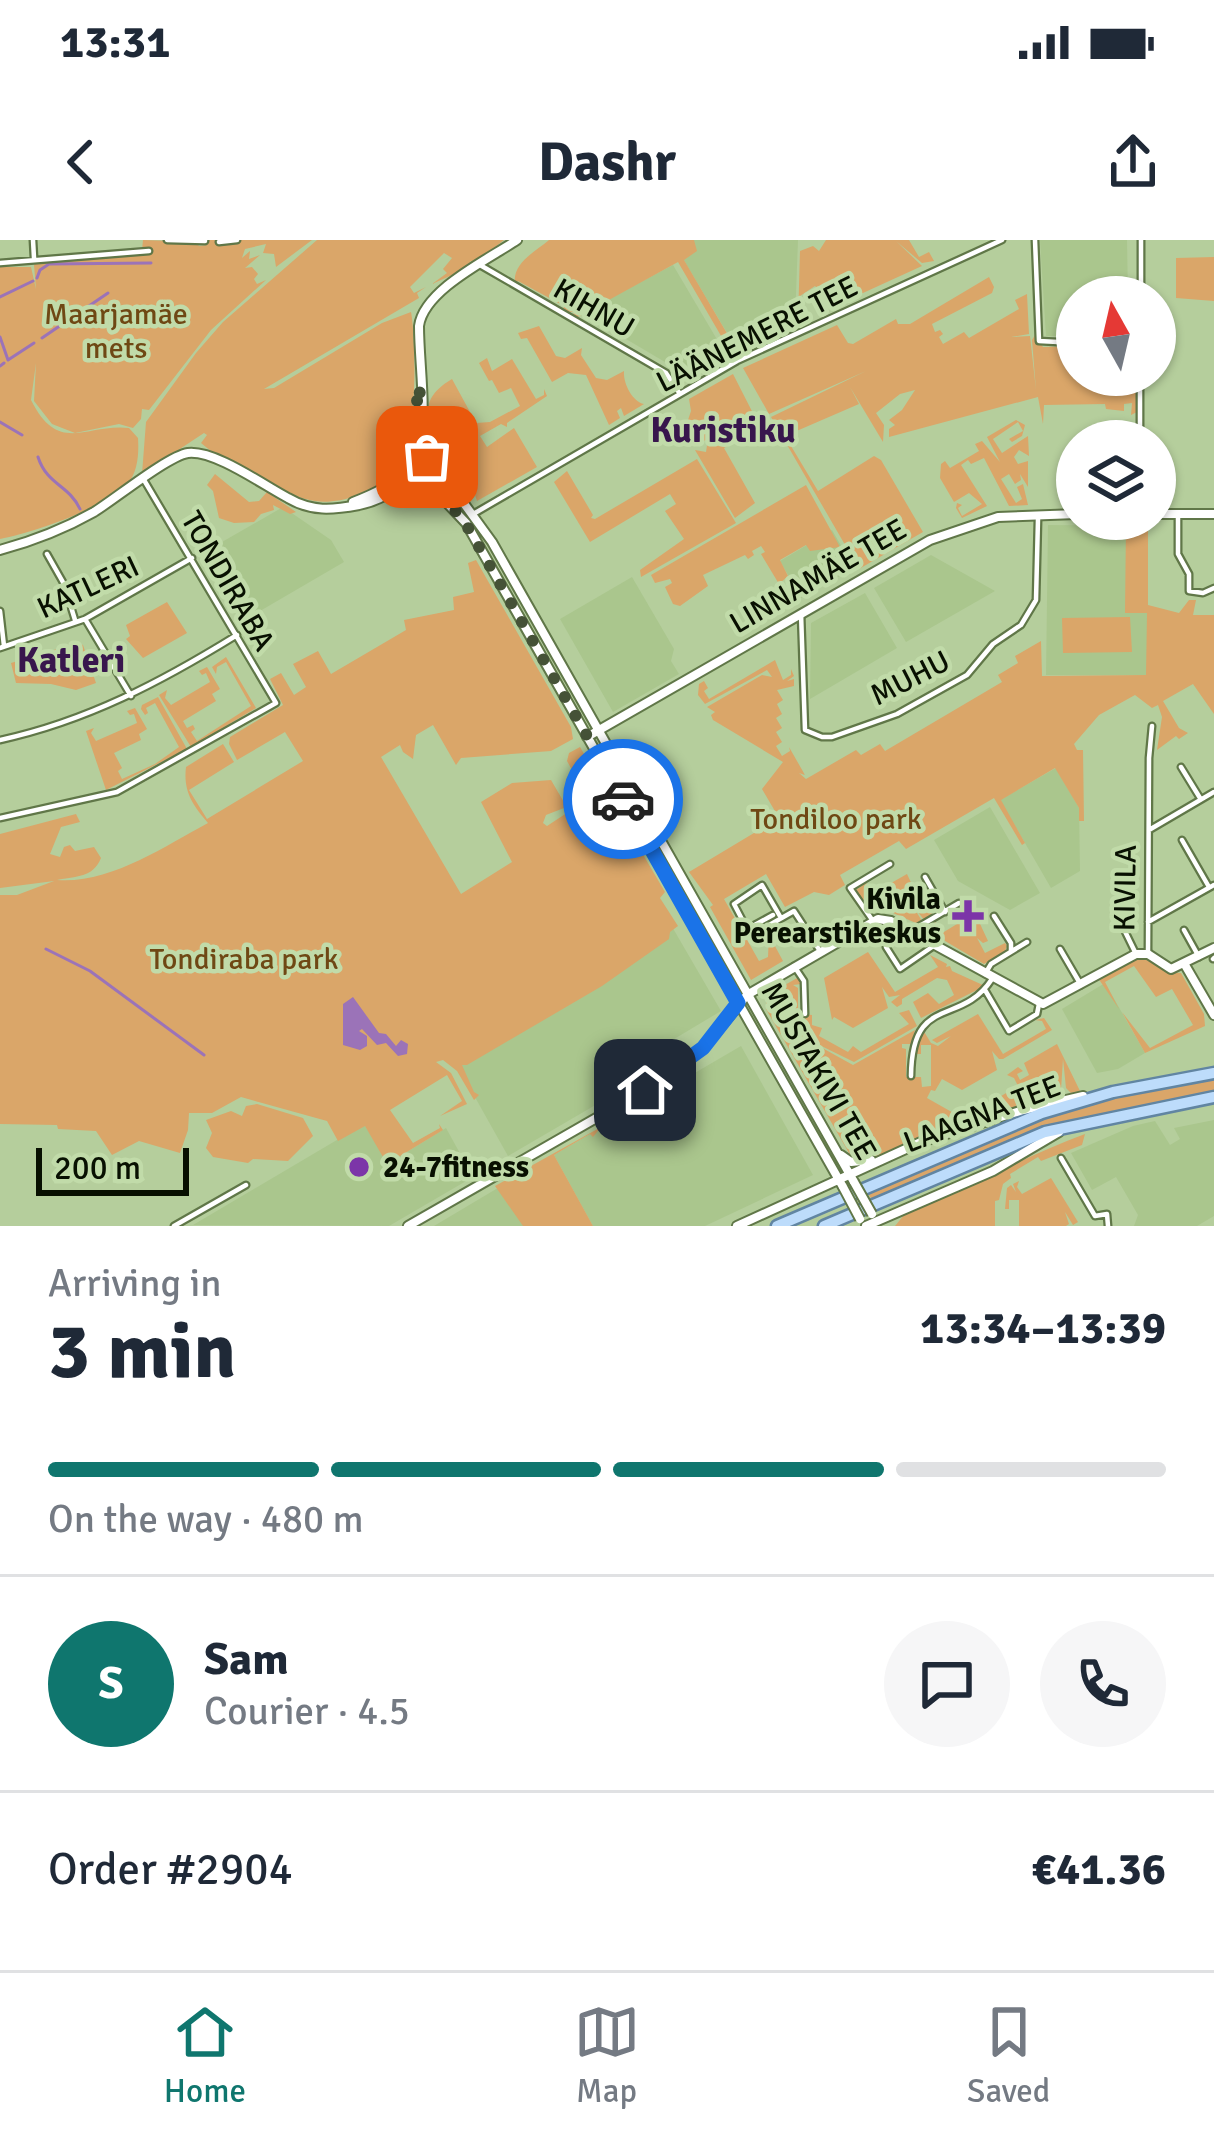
<!DOCTYPE html>
<meta charset="utf-8">
<style>
:root{--surface:#fff;--page:#f6f6f7;--text:#1f2937;--muted:#747a83;--line:#e0e1e3;--accent:#0f766e}
body{margin:0;font-family:Signika,sans-serif;background:var(--page);color:var(--text);height:100vh;display:flex;flex-direction:column;font-size:45px;white-space:nowrap}
*{box-sizing:border-box;margin:0}
p{font-size:39px;color:var(--muted)}
.icon{flex:none;width:66px;height:66px;fill:none;stroke:currentColor;stroke-width:2;stroke-linecap:round;stroke-linejoin:round}
.map{position:relative;height:986px;overflow:hidden}
.side{display:flex;flex-direction:column;background:var(--surface);flex:1}
.side>*{flex:none}
.needle{width:78px;rotate:352deg}
.controls{position:absolute;left:1056px;top:36px;display:grid;gap:24px}
.controls a{display:grid;place-items:center;width:120px;height:120px;border-radius:50%;background:var(--surface);box-shadow:0 3px 9px #0004;font-size:60px}
.scale{position:absolute;left:36px;bottom:30px;width:153px;box-sizing:border-box;padding-left:12px;border:6px solid #081001;border-top:0;font-size:33px;line-height:42px;white-space:nowrap;color:#081001;-webkit-text-stroke:9px #c1dba9;paint-order:stroke}
.pin{position:absolute;display:grid;place-items:center;width:102px;height:102px;color:#fff;margin:-51px;border-radius:24px;box-shadow:0 6px 18px #0006}
.courier{position:absolute;display:grid;place-items:center;width:120px;height:120px;margin:-60px;border:9px solid #1a73e8;border-radius:50%;background:#fff;color:#222;box-shadow:0 3px 15px #0007}
.overview em{font-style:normal;font-weight:800}
.overview div{display:flex;flex-direction:column-reverse}
.overview{display:flex;align-items:center;justify-content:space-between;height:204px;padding:0 48px}
h1{font-size:78px;font-weight:800;line-height:90px}
.bar{display:grid;grid-template-columns:repeat(4,1fr);gap:18px 12px;align-content:center;height:144px;padding:0 48px}
.bar i{height:15px;border-radius:9px;background:var(--line)}
.bar .current{background:var(--accent)}
.bar p{grid-column:span 4}
.line{display:flex;align-items:center;gap:30px;padding:0 48px;border-top:3px solid var(--line)}
.line div{flex:1}
.round{display:grid;place-items:center;flex:none;width:126px;height:126px;border-radius:63px;background:var(--page)}
.status{display:flex;justify-content:space-between;align-items:center;height:84px;padding:0 60px;background:var(--surface);direction:ltr}
.status svg{height:33px;fill:currentColor}
header{display:flex;justify-content:space-between;align-items:center;height:156px;padding:0 48px;background:var(--surface);font-size:54px;font-weight:800}
.menu{display:flex;justify-content:space-around;align-items:center;height:168px;border-top:3px solid var(--line);background:var(--surface);font-size:33px;color:var(--muted)}
.menu a{display:grid;justify-items:center;gap:6px}
.menu .current{color:var(--accent)}
.map>svg:first-child{display:block}
.built{fill:#aac68d}
.green{fill:#daa669}
.water{fill:#9b73b8}
.lines{fill:none;stroke-linecap:round;stroke-linejoin:round}
.stream{stroke:#9b73b8;stroke-width:3}
.street-casing{stroke:#607748;stroke-width:9}
.secondary-casing{stroke:#607748;stroke-width:12}
.primary-casing{stroke:#6185a2;stroke-width:15}
.street{stroke:#fff;stroke-width:4.5}
.secondary{stroke:#fff;stroke-width:8}
.primary{stroke:#bddcfb;stroke-width:10}
.secondary-bridge-casing{stroke:#607748;stroke-width:12;stroke-linecap:butt}
.secondary-bridge{stroke:#fff;stroke-width:8}
.done{stroke:#455237;stroke-width:12;stroke-dasharray:0 21.6}
.route{stroke:#1a73e8;stroke-width:15}
.poi-dot{fill:#7c35a8;stroke:#c1dba9;stroke-width:4.5}
.labels{text-anchor:middle;stroke-width:9;stroke-linejoin:round;paint-order:stroke}
.street-label{font-size:30px;fill:#081001;stroke:#c1dba9}
.park-label{font-size:30px;fill:#6f4814;stroke:#c1dba9}
.poi-label{font-size:30px;font-weight:bold;fill:#081001;stroke:#c1dba9;text-anchor:end}
.quarter-label{font-size:36px;font-weight:bold;fill:#38164d;stroke:#c1dba9}
</style>
<div class="status"><b>13:31</b><svg viewBox="0 0 49 12"><path d="M0 12V9h3v3zM5 12V6h3v6zM10 12V3h3v9zM15 12V0h3v12zM26 1h20v11H26zM47 4h2v5h-2z"/></svg></div>
<header><svg class="icon" aria-label="back" viewBox="0 0 24 24"><path d="M15 5l-7 7 7 7"/></svg>Dashr<svg class="icon" aria-label="share" viewBox="0 0 24 24"><path d="M12 15V3M7 8l5-5 5 5M5 13v7h14v-7"/></svg></header>
<div class="map">
<svg width="1214" height="986" viewBox="0 0 1214 986">
<rect width="100%" height="100%" fill="#b5ce9c"/>
<path class="built" d="M672,0h126l-3,81 -59,27z
M1040,0h87l1,57h-51v39h-31z
M673,25l52,88 -38,22 -105,-62z
M283,267l48,33 13,22 -96,56 -40,-68z
M1048,285l100,1 -1,149h-101z
M832,290l22,38 -53,30 -21,-37z
M931,315l64,36 -89,51 -32,-54z
M632,337l42,72 -3,12 8,13 -66,38 -53,-93z
M865,353l32,55 -87,51 1,-76z
M1056,528l23,40 1,63 -29,17 -51,-88z
M990,567l50,86 -30,17 -52,-29 -24,-41z
M671,685l50,86 -77,46 8,15 -144,84 -55,-98z
M1105,743l40,70 -27,16 -21,4 -35,-64z
M741,806l72,129 -108,51h-112l-39,-71z
M1214,880v96l-17,10h-63l4,-11 -22,-38 -24,13 -21,-37 62,-27 22,-5 15,24 10,-6 -6,-11z
M364,884l25,39 57,-35 27,49 -84,49 -196,-1z
M513,939l27,47h-106z"/>
<path class="green" d="M143,0l53,2 3,4 8,-1v-5h28l-16,4 20,-4h73l-36,27 -2,-13 -11,-1 3,-9 -21,5 -3,9 8,-7 -1,8 11,-4 -15,13 7,-1 6,7 -4,5 3,5 9,-4 -55,50 -62,80 -7,-1 -1,10 -8,9 -14,-4 -44,9 -23,-9 -18,-23 2,-38 -5,37c28,56 55,23 98,28l9,10c1,15 0,35 -11,46 -27,26 -92,48 -127,55v-272h31l5,22 -2,-24 3,-4 105,-11z
M317,0h187l-29,23 -5,-2 2,5 -40,18 15,-11 -4,-4 9,-11 -8,-5 -34,34 4,6 12,-6 -9,6 2,5 -155,91 10,-1 108,-65 29,-11c4,19 7,111 -6,125 -4,5 -11,7 -15,12l2,27c-9,9 -21,14 -33,19 -49,17 -67,-1 -108,-23 -17,-9 -36,-16 -50,-29l6,-8 -3,-2 -62,41 4,-52 50,-69 27,-31z
M549,0h145l3,11 -13,9 51,87 13,-1 -17,7 -53,-91 -102,56 -3,-6 -10,-1 1,-5 -46,-25 -3,3c-3,-21 20,-32 34,-44z
M826,0h83l10,17 10,-5 5,9 -12,2 -26,-22 26,25 -70,32 -16,-18 -18,9 -3,-3 -15,10 8,22 -10,4 2,-71 13,-5 6,5z
M1214,17v44l-38,-3v-40z
M989,37l5,10 -2,6 -60,31 3,8 5,-2 3,4 -4,3 4,7 21,-12 5,6 50,-29 -4,-9 12,-6 2,40 -18,3 19,-1 6,54 -4,-50 3,-5 8,12 34,-1v29h59l1,37 -6,3 1,-12 -8,1v7l-18,-2 -1,-5 -61,1 -1,19 -5,-27 -149,40v-8l6,-4 -6,-5 13,-10 13,-20 -15,4 -24,19 8,12 -1,17 -33,-55 9,17 -74,32 33,55 56,-35 7,4 42,72 -64,37 -88,-152 95,-46 -97,43 -26,-46 94,-43 11,18 5,1 43,-25 2,5h12z
M539,86l17,30 9,2 17,-10 -1,7 15,23 11,2 17,-9c-1,12 8,30 20,33l-20,12 -3,-8 -4,3 3,7 -11,7 -23,-50 -18,-2 -16,9 -25,-44 -6,1 -3,-6z
M487,118l5,13 20,-12 24,40 8,-4v-6l3,7 -40,27v4l-6,-3 -21,12 7,11 27,-19 23,39 -60,34 -7,-21 -43,-42c-1,-29 -2,-43 25,-59l24,44 14,-1 30,-16 -9,-18 -12,5 -7,-13 -3,1 -10,-18z
M733,134l27,53 -36,21 31,55 -20,15 -40,-68 11,2 2,-13 -11,5 -11,-18 5,-15 -2,-12z
M1016,180l9,5 -3,11 -10,6 -3,-3 14,-8 -5,-9 -25,17 9,14 26,-17 1,20 -10,-6 -5,7 4,7 10,-3v26l-8,-13 1,6 -6,4 -6,-10 -8,5 15,24 6,-4 -5,-12 6,-3 5,21 -19,1 -25,-48 -13,6 -3,-4 -7,5 26,41 -25,12 -6,-10 1,-5 5,2 -4,3 4,8 20,-12 -13,-11 -15,9 -14,-24 1,-14 4,-3 5,7 29,-17 -4,-7 7,-3 18,21 -13,-25z
M697,219l39,64 -95,54 -1,-7 44,-31 -19,-28 11,-7 -6,-10 -80,48 -36,-60 13,-11 26,44 -2,3 4,1z
M215,234l34,28 10,-1 8,-9 29,20 -6,2 -17,-9 1,5 -13,4 -7,8 -20,1 -15,-5 -6,-27 -6,-6z
M806,245l34,62 -30,4 -4,-6 -26,15 8,16 -9,8 -18,-30 4,-2 -4,-6 -9,5 2,4 -6,4 -3,-4 -42,20 5,11 -28,20 -7,-2 -8,-17 7,-4 -2,-4 -15,4 -4,-8z
M1126,286h22v79l31,8 10,-13h7l-3,15h21v99l-21,-30 -30,17 16,27 9,5 -9,6 -3,-3 -19,14 5,-33 -4,-12 -6,3 -17,-13 -36,20 -25,29 3,6h6l1,71h-5v-13l-24,-40 -54,32 24,43 -3,2 -28,-47 -88,51 -7,-8 -59,34 5,10 -16,10 -15,-3 -29,15 -19,-33 -42,25 35,62 9,-4 1,-22 14,26 -32,19 -41,-73 3,-2 -24,-33 90,-54 -17,-29 21,-27 -70,-42 -2,-5 4,-3 -8,-5 55,-32 10,2 -5,-7 -62,34 -7,-9 1,-11 5,-3 4,7 -4,3 5,8 66,-39 8,20 8,-5v-6l3,7 -7,5 7,-2v7l-17,4 6,10 -6,4 5,10 -6,4 6,10 -6,4 6,10 -6,4 6,10 8,-5 -1,-4 16,28 -6,-2 7,6 50,-29 5,5 19,-11 5,7 117,-69 -4,-7 20,-12 -3,-7 26,-15 1,35 104,-1 1,-62h-22z
M476,320l95,167 2,12 -22,12 -90,7 -5,7 -23,-40 -17,10 -3,24 -10,-7 -3,-7 -19,12 80,137 51,-32 -31,-60 31,-19 39,-3 14,24 -1,4 -18,7 -3,8 4,3 41,-27 -21,-38 2,-8 11,-6 85,145 -5,6 18,28 -8,6 -1,7 -67,47 -135,79h-5l12,27 5,3 -5,5 -17,-29 -14,-11 -7,2 15,11 16,31 -27,12 22,-15 -15,-26 -57,35 23,33 27,-15 -1,-4 4,6 -56,34 -22,-38 -27,15 -11,-20 -86,-24 -29,16h-23l-1,17 -8,23 -41,-12 -27,14 -16,-24 -38,-2 -1,-4 -57,-1v-229h17l37,-14 -54,7v-54l76,-20 4,8 -19,5 -11,27 10,3 4,-10 6,-2 5,6 19,-4 7,11c-8,20 -25,18 -44,22 53,4 106,-33 151,-57 -15,-18 -25,-31 -22,-56l37,-23 11,18 -45,28 18,29 96,-58 -18,-29 -48,28 -8,-16 1,-7 53,-32 -13,-26 11,-6 13,22 12,-8 -13,-23 25,-13 13,23 75,-44 -2,-10 50,-10 -1,-13 21,-5 -6,-29z
M167,362l20,31 -44,25 -17,-19 4,-3 -4,-11z
M1062,378l68,-1 2,35 -69,1z
M77,403l6,2 13,38 -20,7 -25,-6 -35,-1 -5,-20z
M226,417l30,51 -65,39 -32,-52 8,-5 -2,8 6,7 39,-23 -4,-9 -4,2 -3,-4 8,-4 13,22 -8,5 4,7 -33,20 4,7 6,-3 2,4 -4,3 6,9 54,-35 -25,-44 -9,5 -1,7 -4,-7z
M158,457l29,52 -81,41 -20,-59 8,-3 -3,5 5,8 41,-18 -3,-9 -4,1 -3,-4 8,-3 12,21 -8,5 2,6 -27,13 8,15 -4,3 4,8 33,-15 24,-17 -24,-44 -9,5 2,5 -3,2 -4,-6 1,-4z
M907,634l16,34 9,-4 1,-7 6,12 -15,11 -15,-20 13,21 -4,3 -34,-15 -14,2 -3,-4 20,-14 -21,12 -10,-15 11,-8 -2,6 5,7z
M975,673l13,28 -5,2 -6,-5 8,15 20,-10 2,3 -3,7 -20,11 -61,-36 13,-7 -2,6 5,8z
M868,712l27,40 43,-25 -8,-12 17,9 -1,3 4,-1 2,5 33,15 -64,32 -8,-16 15,-9 11,11 15,-9 -7,-15 -10,-2 -35,21v5l-5,3 -6,-5 9,-7 -11,2 -7,-10 6,21 -35,20 -19,-11 -2,3 -8,-42z
M1135,718c18,0 27,15 46,15l23,41 1,12 -60,27 -23,-41 28,36 43,-23 -21,-36 -16,8 -22,-31 -29,16 14,27 -21,-31z
M799,737l2,7 -8,1 5,3v26l14,1v10l10,3 -3,8 29,16 5,-6 8,6 48,-28 -10,-11 10,-3 8,16 -63,36 -57,-28 56,31 62,-35 -4,14h-9v4l4,1v28h15l1,10 9,-1v-41h-10v9h-5l1,-14 6,-10 8,13 7,3 13,-10 -14,7 -5,-3 46,-26 25,40 43,-25 -4,-8 -7,-1 9,-2 8,12 -49,29h-4l-7,-8 5,19 -35,20 -20,-11 -7,12 -4,-1 -4,8 30,17 7,-7 5,7 49,-29 -4,-8 -7,-3 11,-8 5,4 -6,3 3,6 9,-5 -5,-12 33,-19 23,47 -9,2 -5,-5 -3,-29 -2,31 -10,4v6l-68,19 -116,41h-14l-87,-151 1,-14z
M1214,839v13l-152,31 -47,16 -143,61 -6,-10 147,-63 102,-29z
M257,864l46,14 10,18 -25,25 -35,-2 -5,4 -35,-6 -7,-9 6,-15 -6,-13 25,-9 11,5 4,-10z
M601,887l-8,10 -3,-3 -36,21 39,71h-70l-28,-40z
M1085,894l-3,11 -41,16 -3,-4 -28,17 1,4 -8,6 -4,16 -4,1v25h-100l9,-11c61,-26 119,-58 181,-81z
M1051,938l27,44 -5,3 -8,-13 4,12 -3,2h-47v-26h-10v9h-4l2,-21 4,-3 5,7 -3,-8 6,-3 -2,6 5,7z"/>
<path class="water" d="M353,757l26,36 7,1 10,12 5,-6 7,4 -1,10 -9,2 -12,-13 -9,2 -15,-16 -3,2 8,5v10l-7,4 -17,-5v-41z"/>
<g class="lines">
<path class="stream" d="M37,38l3,-8 9,-6 102,-1
M0,57l33,-16
M0,97l8,23 26,-17
M42,98l66,-45
M0,126l4,-3
M0,182l22,13
M38,217c9,28 31,28 42,52
M46,709l44,22 114,84"/>
<defs>
<path id="street" d="M33,0l1,18
M167,0l38,1
M1035,0l4,101 38,2
M219,2l18,-2
M0,23l149,-12
M480,25l186,108 14,21
M1141,57v-57
M1140,135v66
M475,273l262,-152 265,-121
M1178,274v40l11,20v17l14,2 11,-5
M47,314l17,30 11,36
M0,371l4,35
M801,373l4,117 17,7h10l65,-23 70,-39 26,-31 28,-19 15,-25 2,-81
M85,379l46,77
M0,408l85,-29 107,-61
M0,500c87,-19 161,-58 237,-105
M1181,527l19,31
M0,578l117,-26 159,-89 -132,-223
M1149,590l65,-38
M1182,600l27,47
M925,637l20,35
M773,675l-22,12 -6,-2 -11,-21 28,-19 19,33
M1117,675l19,39
M994,676l17,27v8
M873,681l-23,-33 40,-24
M1148,682l66,-37
M899,686l-13,21 14,22 32,-22
M1184,690l15,27
M914,694l4,-7 41,-24
M763,695l1,-7 30,-17 26,40
M1060,709l21,36
M1148,714l1,-196 3,-32
M1213,719l1,-1
M794,726l10,15 1,33
M985,734l6,-10 36,-22
M985,750l24,41 28,-17 2,-10
M911,836c1,-84 49,-48 81,-97
M1061,918l34,58 12,-2 1,12
M174,986l72,-41"/>
<path id="secondary" d="M412,216l40,31 40,55 362,640
M409,223l57,60 377,664
M353,262c50,-19 59,-33 63,-85
M1155,274h59
M0,310c33,-9 64,-21 94,-38 21,-13 74,-56 94,-59 27,-3 75,32 100,45 24,14 44,12 71,7 86,-18 60,-113 60,-179 5,-36 68,-66 98,-86
M587,497l343,-197 68,-23 79,-3
M1185,725l29,50
M841,915l10,7 20,-2
M408,986l258,-148 37,-30 44,-53 131,-76 13,2 152,83 93,-50h12l23,15 43,-21
M737,986l184,-84 102,-32 60,-14
M866,986l127,-55 66,-39"/>
<path id="primary" d="M777,986l265,-113 71,-21 101,-19
M824,986l221,-94 169,-35"/>
</defs>
<use href="#street" class="street-casing"/>
<use href="#secondary" class="secondary-casing"/>
<use href="#primary" class="primary-casing"/>
<use href="#street" class="street"/>
<use href="#secondary" class="secondary"/>
<use href="#primary" class="primary"/>
<defs>
<path id="secondary-bridge" d="M854,942l18,32
M843,947l17,32"/>
</defs>
<use href="#secondary-bridge" class="secondary-bridge-casing"/>
<use href="#secondary-bridge" class="secondary-bridge"/>
</g>
<g class="lines">
<path class="done" d="M427,217l-8,-71 -10,77 54,56 160,280"/>
<path class="route" d="M623,559l115,204 -35,45 -58,42"/>
</g>
<g class="poi-dot">
<path d="M962 658h12v12h12v12h-12v12h-12v-12h-12v-12h12z"/>
<circle cx="359" cy="927" r="12"/>
</g>
<g class="labels">
<g class="street-label">
<text transform="translate(594 68) rotate(30)" y="10">KIHNU</text>
<text transform="translate(757 94) rotate(-27)" y="10">LÄÄNEMERE TEE</text>
<text transform="translate(818 336) rotate(-30)" y="10">LINNAMÄE TEE</text>
<text transform="translate(228 341) rotate(60)" y="10">TONDIRABA</text>
<text transform="translate(88 347) rotate(-25)" y="10">KATLERI</text>
<text transform="translate(910 438) rotate(-27)" y="10">MUHU</text>
<text transform="translate(1125 648) rotate(-89)" y="10">KIVILA</text>
<text transform="translate(819 831) rotate(60)" y="10">MUSTAKIVI TEE</text>
<text transform="translate(982 874) rotate(-21)" y="10">LAAGNA TEE</text>
</g>
<g class="park-label">
<text x="116" y="84">Maarjamäe<tspan x="116" dy="34">mets</tspan></text>
<text x="836" y="589">Tondiloo park</text>
<text x="244" y="729">Tondiraba park</text>
</g>
<g class="poi-label">
<text x="941" y="669">Kivila<tspan x="941" dy="34">Perearstikeskus</tspan></text>
<text x="383" y="937" text-anchor="start">24-7fitness</text>
</g>
<g class="quarter-label">
<text x="723" y="202">Kuristiku</text>
<text x="71" y="432">Katleri</text>
</g>
</g>
</svg>
<div class="controls">
<a><svg class="needle" viewBox="-14 -14 28 28"><path d="M0-13l5 13h-10z" fill="#e53935"/><path d="M0 13l5-13h-10z" fill="#747a83"/></svg></a>
<a><svg class="icon" aria-label="layers" viewBox="0 0 24 24"><path d="M12 4l9 5-9 5-9-5zM3 14l9 5 9-5"/></svg></a>
</div>
<div class="scale">200 m</div>
<div class="pin" style="left:427px;top:217px;background:#ea580c"><svg class="icon" aria-label="bag" viewBox="0 0 24 24"><path d="M5 8h14l-1 12H6zM9 8a3 3 0 0 1 6 0"/></svg></div>
<div class="pin" style="left:645px;top:850px;background:#1f2937"><svg class="icon" aria-label="home" viewBox="0 0 24 24"><path d="M3 11l9-7 9 7M6 9v11h12V9"/></svg></div>
<div class="courier" style="left:623px;top:559px"><svg class="icon" aria-label="car" viewBox="0 0 24 24"><path d="M5 17H2v-5l4-1 3-4h7l3 4 3 1v5h-3M9 17h6M6 11h13"/><circle cx="7" cy="17" r="2"/><circle cx="17" cy="17" r="2"/></svg></div>
</div>
<section class="side">
<div class="overview"><div><h1>3 min</h1><p>Arriving in</p></div><em>13:34–13:39</em></div>
<div class="bar"><i class="current"></i><i class="current"></i><i class="current"></i><i></i><p>On the way · 480 m</p></div>
<div class="line" style="height:216px"><b class="round" style="background:var(--accent);color:#fff">S</b><div><b>Sam</b><p>Courier · 4.5</p></div><a class="round"><svg class="icon" aria-label="chat" viewBox="0 0 24 24"><path d="M4 5h16v11H9l-5 4z"/></svg></a><a class="round"><svg class="icon" aria-label="phone" viewBox="0 0 24 24"><path d="M5 4h4l2 5-3 2q2 4 5 5l2-3 5 2v4C11 20 4 13 5 4z"/></svg></a></div>
<div class="line" style="height:156px"><div>Order #2904</div><b>€41.36</b></div>
</section>
<nav class="menu">
<a class="current"><svg class="icon" aria-label="home" viewBox="0 0 24 24"><path d="M3 11l9-7 9 7M6 9v11h12V9"/></svg>Home</a>
<a><svg class="icon" aria-label="map" viewBox="0 0 24 24"><path d="M3 6l6-2 6 2 6-2v14l-6 2-6-2-6 2zM9 4v14M15 6v14"/></svg>Map</a>
<a><svg class="icon" aria-label="saved" viewBox="0 0 24 24"><path d="M7 4h10v16l-5-4-5 4z"/></svg>Saved</a>
</nav>
